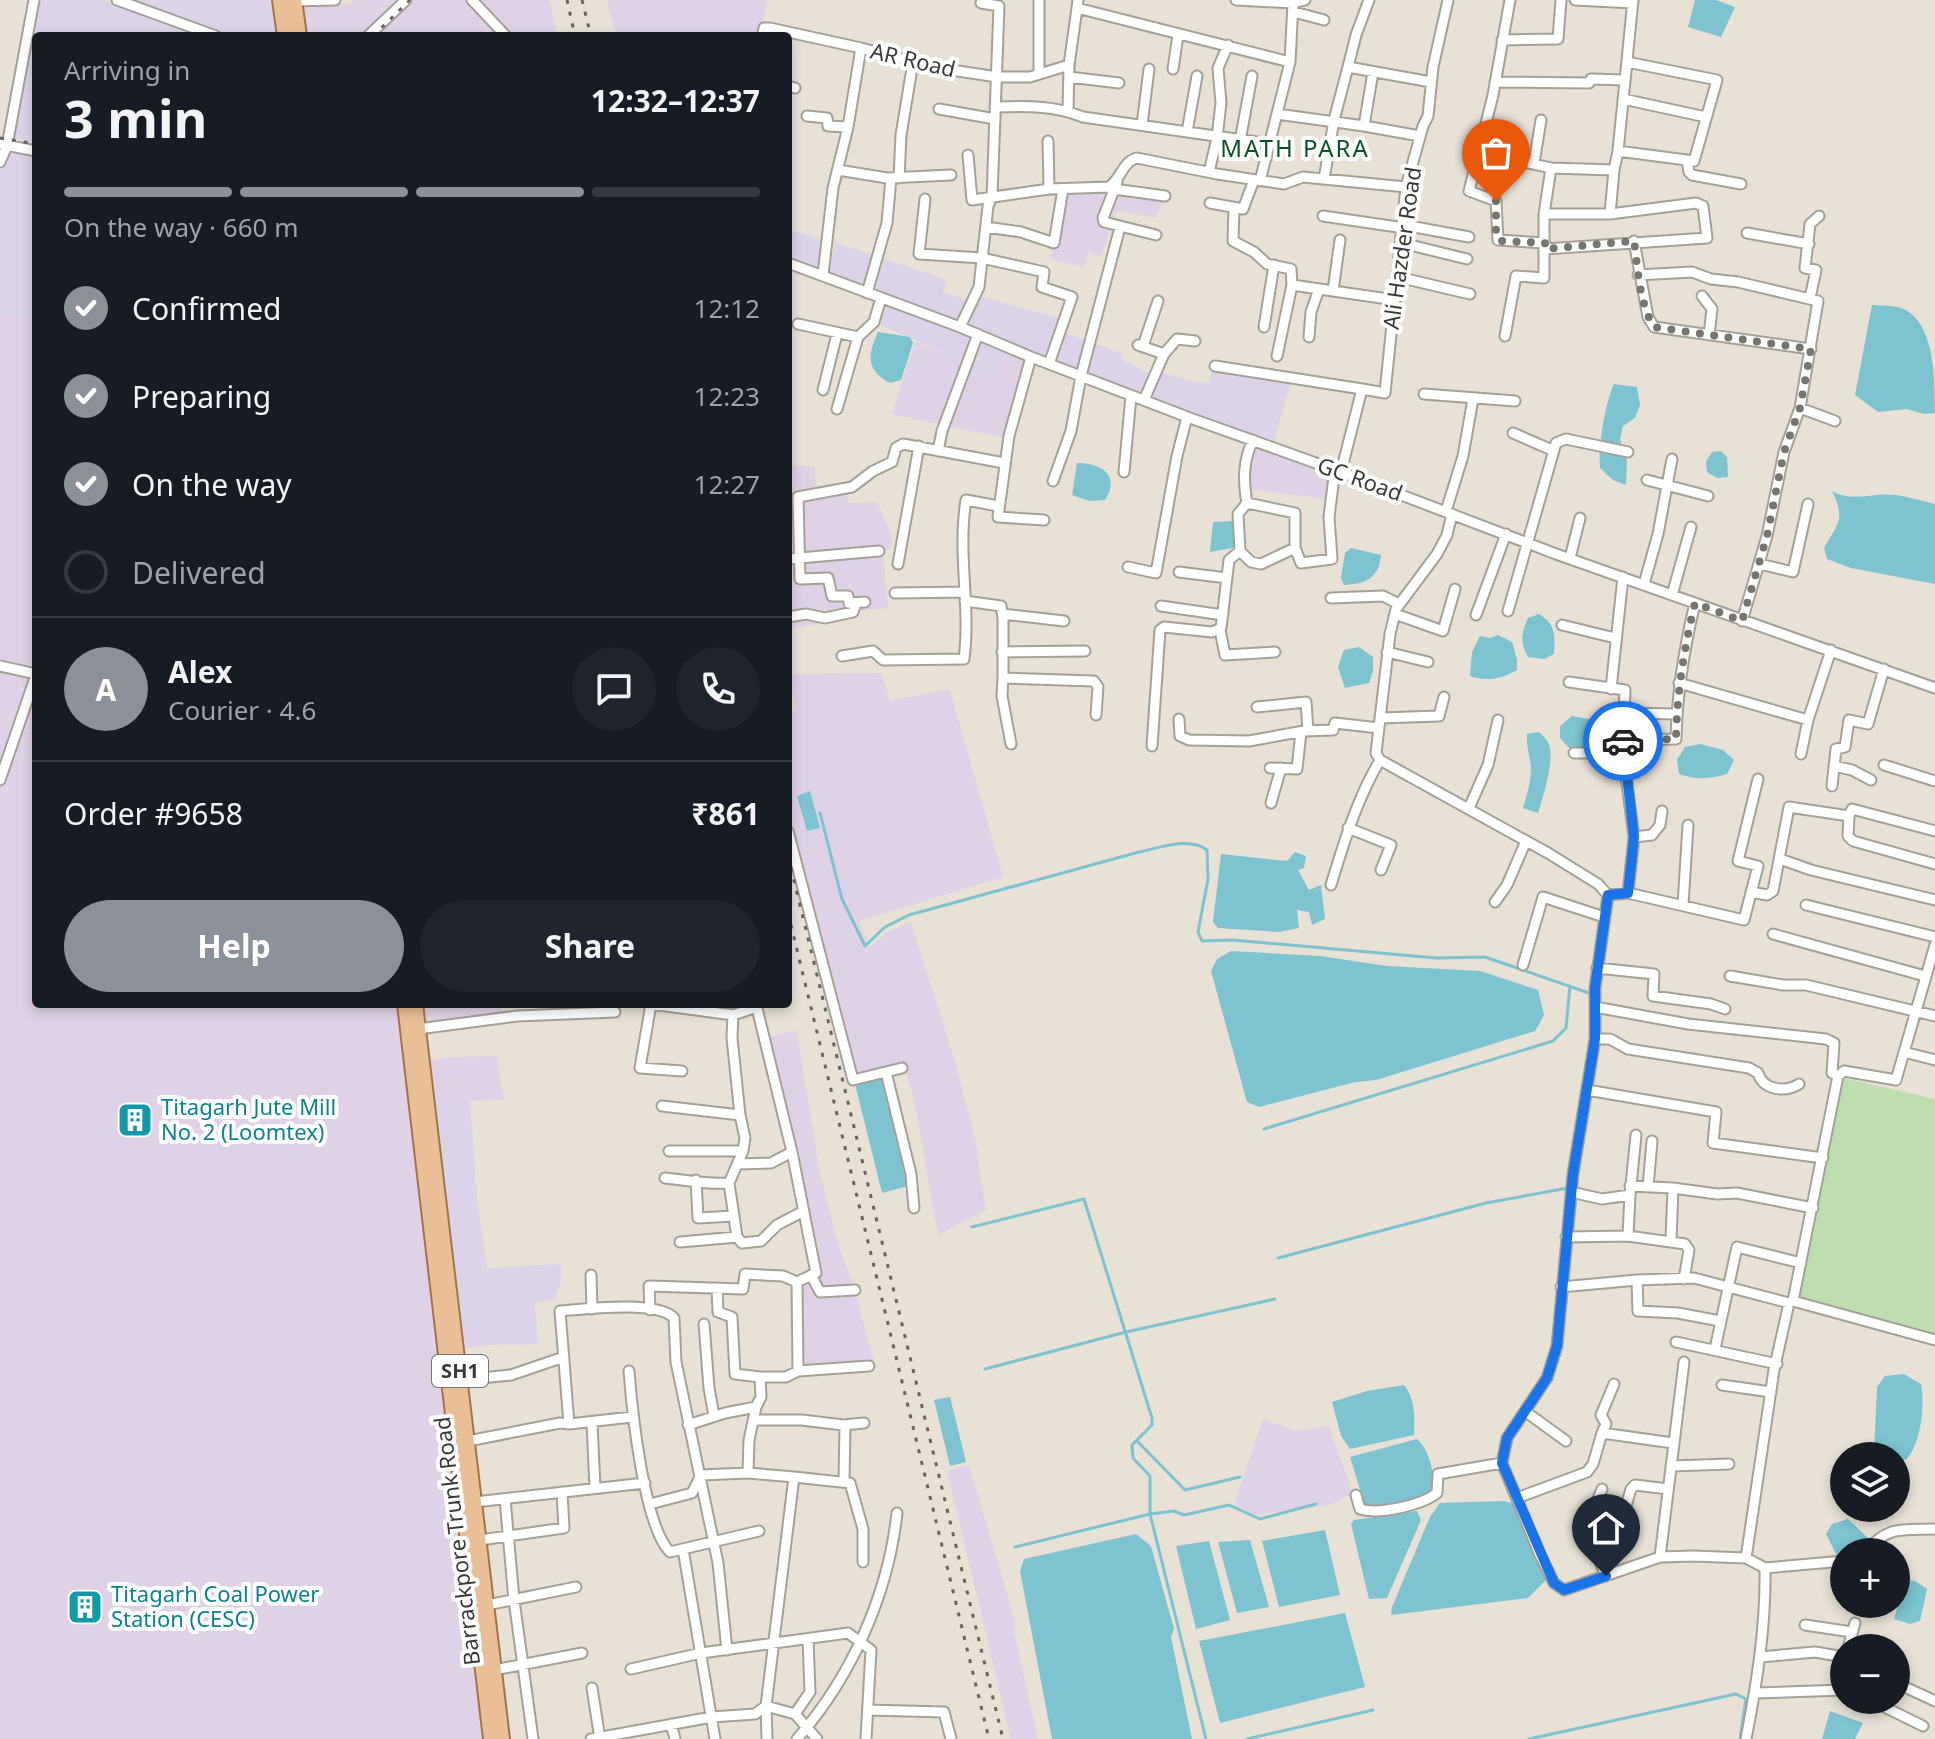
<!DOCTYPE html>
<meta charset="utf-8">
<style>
:root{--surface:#171b24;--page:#20242c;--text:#f1f3f6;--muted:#9ea1a6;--line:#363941;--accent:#8c9099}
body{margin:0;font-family:"Noto Sans",sans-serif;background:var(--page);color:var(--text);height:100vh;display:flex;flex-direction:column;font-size:30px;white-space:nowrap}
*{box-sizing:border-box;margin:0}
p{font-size:26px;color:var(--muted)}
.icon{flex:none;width:44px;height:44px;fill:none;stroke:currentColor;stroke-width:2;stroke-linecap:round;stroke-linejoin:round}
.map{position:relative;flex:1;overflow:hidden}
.details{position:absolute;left:32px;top:32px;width:760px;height:976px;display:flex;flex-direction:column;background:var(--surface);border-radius:8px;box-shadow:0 4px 12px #0003}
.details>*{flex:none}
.fabs{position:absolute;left:1830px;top:1442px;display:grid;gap:16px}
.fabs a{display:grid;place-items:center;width:80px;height:80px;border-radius:50%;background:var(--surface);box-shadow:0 4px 12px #0003;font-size:40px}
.pin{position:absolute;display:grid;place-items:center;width:68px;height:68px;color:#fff;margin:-82px -34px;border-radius:50% 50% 50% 0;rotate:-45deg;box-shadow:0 0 8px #0007}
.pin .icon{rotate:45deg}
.courier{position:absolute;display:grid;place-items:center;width:80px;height:80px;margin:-40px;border:6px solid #1a73e8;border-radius:50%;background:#fff;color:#222;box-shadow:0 2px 10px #0007}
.summary em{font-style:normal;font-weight:700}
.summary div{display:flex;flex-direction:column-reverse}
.summary{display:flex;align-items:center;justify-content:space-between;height:136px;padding:0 32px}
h1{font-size:52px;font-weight:700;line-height:60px}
.bar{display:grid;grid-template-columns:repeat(4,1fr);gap:12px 8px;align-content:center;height:96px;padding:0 32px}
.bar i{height:10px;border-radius:6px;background:var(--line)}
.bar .current{background:var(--accent)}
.bar p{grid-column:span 4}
.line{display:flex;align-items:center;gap:20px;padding:0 32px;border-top:2px solid var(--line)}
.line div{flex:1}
.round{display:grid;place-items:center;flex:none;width:84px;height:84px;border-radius:42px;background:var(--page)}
ol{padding:0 32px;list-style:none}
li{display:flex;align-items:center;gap:24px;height:88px}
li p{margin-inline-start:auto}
li .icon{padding:8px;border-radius:50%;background:var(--accent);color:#fff;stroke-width:4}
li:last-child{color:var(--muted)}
li i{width:44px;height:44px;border:4px solid var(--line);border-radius:50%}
.action{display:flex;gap:16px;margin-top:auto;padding:16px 32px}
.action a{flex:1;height:92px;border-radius:48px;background:var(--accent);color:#fff;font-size:32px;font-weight:700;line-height:92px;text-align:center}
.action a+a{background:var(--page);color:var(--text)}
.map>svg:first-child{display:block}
.commercial{fill:#dcd3e9}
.industrial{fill:#e0d2e6}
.green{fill:#bfdeb0}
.water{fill:#7dc3d0}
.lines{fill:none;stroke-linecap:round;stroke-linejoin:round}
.stream{stroke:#7dc3d0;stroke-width:3}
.minor-casing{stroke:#a6a196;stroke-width:13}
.primary-casing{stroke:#a37449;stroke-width:18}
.minor{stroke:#fff;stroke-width:9}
.primary{stroke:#e9bf98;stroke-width:14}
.rail{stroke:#686560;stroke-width:3;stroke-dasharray:4 8;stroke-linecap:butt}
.done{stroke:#78746e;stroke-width:8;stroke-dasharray:0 14.4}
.route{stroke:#1a73e8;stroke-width:10}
.labels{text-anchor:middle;stroke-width:8;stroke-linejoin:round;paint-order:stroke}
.shield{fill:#fff;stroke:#767572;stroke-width:2}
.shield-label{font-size:20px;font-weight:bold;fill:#3c3a36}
.street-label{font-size:22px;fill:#3c3a36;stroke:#fff}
.culture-label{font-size:22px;fill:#0d838f;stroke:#fff;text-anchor:start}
.neighbourhood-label{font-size:24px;letter-spacing:2px;fill:#0a5327;stroke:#fff}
</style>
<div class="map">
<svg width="1935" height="1739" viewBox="0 0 1935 1739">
<rect width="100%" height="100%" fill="#e7e1d6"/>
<path class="commercial" d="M40,0h63l99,36h-166v106l-24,-4 16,-97z
M129,0h152l5,36h-56z
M0,147l36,8v166l-36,-8z
M788,229l39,13 -8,28 -31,-11z
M836,243l111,37 -4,12 27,9 -10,21 -134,-49z
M978,296l89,24 -4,12 60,22 -2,5 30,16 3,-5 38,11 17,2 4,-15 78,14 -17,59 -81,-25 -229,-92z
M881,302l79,27 48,22 -14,31 -33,-10 -14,-11 -1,-7 -72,-32z
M470,1101l7,97 10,70 74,-4v18l-6,17 -20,4 3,41 -50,1 -35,6 -29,-244z"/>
<path class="industrial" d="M353,0h114l31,36h-201l-4,-30 59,-3z
M479,0h70l9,36h-48z
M607,0h160l-6,36h-145z
M1067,190l68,4 30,4 -10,20 -38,-7 -16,46 -12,-6 -5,16 -34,-8 15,-54z
M0,313l36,8v683h367l82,735h-485z
M915,342l31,12 1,7 15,5v6l31,10 15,-31 19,8 -23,79 -112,-24z
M1254,445l76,28 -3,26 -79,-10v-28z
M788,465l27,2 1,23 -19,2 -1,21 -8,1z
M846,493l3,10 28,-1 14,32 1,14 -9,3 5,57 -28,3 -5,7 -67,11v-109l14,-3 -1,-16z
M882,673l8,28 60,-12 53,188 -144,44 10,27 20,-17 22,-9 44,139 20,76 11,73 -48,25 -24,-135 -9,-31 -51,8 -66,-258v-105l9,-3 -9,-37z
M412,1004h88l1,10 -86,11z
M797,1030l22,139 19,75 14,37 22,80 -72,7 -2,-85 19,-10 -50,-236z
M497,1056l7,44 -34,1 -46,6 -5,-45 33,-5z
M1263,1419l32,12 34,-5 24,67 -23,12 -74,10 -22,-10z
M969,1465l46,156 -1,11 24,107h-27l-64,-268z"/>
<path class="green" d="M1843,1078l92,21v236l-139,-36z"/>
<path class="water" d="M1695,0h21l19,7 -14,30 -33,-10z
M1872,305c8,1 18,0 26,2 37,10 37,71 37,106l-11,1 -17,-5 -29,3 -23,-17z
M878,332l32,5 3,6 -12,37 -11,3c-25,-13 -22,-29 -12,-51z
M1614,384l23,3 3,18 -5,13 -12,8 -3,13 7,22 -1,24 -13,-5 -13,-12c-2,-22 5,-64 14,-84z
M1721,451l6,6 1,20 -11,1 -10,-6 -1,-10 6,-10z
M1077,463c24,0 44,12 28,37l-16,1 -17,-6z
M1832,491c20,12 42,1 64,4 13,2 26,6 39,9v80l-84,-16 -24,-9 -3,-11c14,-25 22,-28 8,-57z
M1236,521l2,26 -28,5 3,-30z
M1351,548l30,7c-2,23 -15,29 -37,30l-3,-7 4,-25z
M1539,614c17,10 16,22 15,40l-10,5 -16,-2c-8,-15 -7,-23 0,-39z
M1498,635l14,7 5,18v10c-15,9 -31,12 -47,6l2,-24 8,-16 10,2z
M1359,647l14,10v14l-4,12 -24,5 -7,-21 6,-17z
M1572,716l27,5 2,6v16l-12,7 -19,-1 -10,-11v-12z
M1539,732c3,3 7,6 9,10 8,16 -5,54 -10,71l-15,-5c4,-13 8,-26 8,-40 -1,-12 -5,-22 -4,-34z
M1700,744l23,6 11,10 -7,14c-17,5 -31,6 -48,0l-2,-14 8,-13z
M810,791l10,37 -13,3 -10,-35z
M1295,852l11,4 -2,12 -6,2 11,20 12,-5 4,34 -13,6 -3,-13 -12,-2 2,18 -20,4 -61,-4 -5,-6 8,-68 66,7z
M1231,951l89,5 67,10 93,5 58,19 6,25 -9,16 -159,49 -21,2 -96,25 -12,-5 -36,-131 6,-12z
M882,1077l26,109 -26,7 -27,-109z
M1904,1374l17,10c4,22 0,60 -15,76h-10v-4l-22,-2 3,-67 8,-11z
M1404,1385c11,13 11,33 10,50l-64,14 -9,-13 -9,-34 35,-11z
M950,1397l16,65 -16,4 -16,-66z
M1417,1439c15,14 16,35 18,54l-47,13h-23l-15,-49z
M1504,1501l10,3 32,76 -18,18 -137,17 1,-8 38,-90 10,-14z
M1417,1511l4,9 -34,78 -18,1 -18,-75 3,-4z
M1848,1519l22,21 -12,12h-14v5l-6,1 -12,-24 6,-10z
M1325,1530l15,65 -61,12 -17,-66z
M1136,1534l15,12 23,83 -3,8 21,102h-140l-32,-168 4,-12z
M1250,1540l19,67 -32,6 -19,-71z
M1209,1541l21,79 -34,9 -20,-83z
M1905,1580l10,1 12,8 -7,32 -10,3 -16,-5z
M1345,1613l20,74 -145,36 -21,-82z
M1830,1711l33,12 -8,16h-33z"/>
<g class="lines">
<path class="stream" d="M820,813l22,86 23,47 20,-19 24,-12 230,-63c20,-4 51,-16 68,-2l1,29 -10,53 4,9 30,-1 204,18 49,-1 104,36
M1264,1129l289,-88 13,-13 4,-42
M972,1227l112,-28 68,219v7l-20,20 1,13 17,18v38l56,225
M1278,1258l208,-55 82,-15
M985,1369l141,-37 149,-33
M1138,1442l47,48 55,-13
M1015,1547l135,-33 24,-3 10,4 45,-10 31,14 56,-15
M1247,1739l126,-29
M1529,1739l207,-45 10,5 -6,40"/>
<defs>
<path id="minor" d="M117,0l99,36
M472,0l34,36
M1078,0l-1,8 213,54
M1236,0l57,3 12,-3
M1369,0l-13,35 -8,32 83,15
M1510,0l-17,95 -24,96 27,10 2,39 47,3
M1575,0l58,3
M291,1l44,-1
M1294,12l30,8
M368,36l38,-36
M762,36l2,-8h6l91,20 71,19 65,10h33l39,-12
M1502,40l56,-1 3,-39
M1173,69l5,-34
M1039,74v-74
M1069,77l50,6
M1495,82l94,1 2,-4 34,1
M788,86l7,2
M1623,99l83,18
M995,107c31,-1 59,-2 88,10l188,27
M939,109l56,10
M1068,111l1,-46 8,-57
M1277,114l87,12 9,-54
M807,116l20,2 1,8 20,1
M1142,125l7,-56
M1364,126l56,10
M1187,132l10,-56
M1048,141l1,48
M1240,141l12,-65
M0,144l36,7
M1618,151l76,10 23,-81 -90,-18
M1479,152l72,16 63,2 -4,44
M968,155l4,45 77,-11 60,-2c12,-8 14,-26 28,-29l80,16 67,10 19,-7 103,10
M1687,161l2,11 3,3 49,9
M0,162l7,-16 27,-146
M1534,163l7,-43
M838,170l49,8 64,-3
M1614,170l4,-19 15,-151
M1209,172l8,-34 4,-35 -3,-35 10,-23
M899,178l2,-43 12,-73
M1324,179l10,-59 14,-53
M1260,181l30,-119 3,-59
M1117,182l-14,36 1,4 52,13
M1114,189l51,7
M925,199l-6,55 63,4 62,14 -2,15 30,10 -23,67
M1210,203l33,6 11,-29
M1234,208l-1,33 21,11 13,12 24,5 1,16 103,15
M1544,214h66l86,-11 7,3 4,32 -162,11
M1323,216l81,12
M1404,225l65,12
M986,227l35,5 33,11 9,-54
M1747,233l62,11
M1634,241l14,76 6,10 157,22
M1402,243l65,16
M788,263l172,64 71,30 159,61 151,54 215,82 379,134
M823,275l10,-87 15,-61 13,-79
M1638,275l54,-3 19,7 27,3 80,19 -18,107 -16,44 -17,84 -25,85
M1398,277l72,17
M1333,291l7,-51
M867,293l20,-70 4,-45
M1702,296l10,13 -3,26
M1810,298l6,-28 -11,-2 5,-44 9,-8
M798,324l60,13
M960,327l19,-40 9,-81 4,-9 7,-191 -18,-3 1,-3
M1264,327l10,-62
M1505,336l11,-60 28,2v-64l7,-46
M1309,337l2,-25 8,-23
M1138,345l26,9
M1143,346l15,-45
M1277,356l15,-71
M1031,357l-22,79 -11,81 46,3
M1215,366l147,23
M823,390l14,-56
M1424,394l91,7
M1144,400l20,-46 13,-15 18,2
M1800,408l35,13
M837,409l21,-72 16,-15 7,-24
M1513,433l39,17
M938,451l4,-20 36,-97
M1124,472l7,-76
M1341,472l21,-83 23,4 21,-206 17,-61 5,-10 5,-49 15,-67
M1647,480l61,16
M1053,481l18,-50 10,-55 39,-149
M1247,503l48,10v35l6,15 31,-4 -3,-42 6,-48
M1446,511l17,-55 10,-57
M1452,514l-5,21 -10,19 -41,55 -6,25 -14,119 4,7 168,93 50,31 10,11 -13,93v51l-22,135 -16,172 -10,32 -40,60 -5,25 38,92 14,28 10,7 96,-33 33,-1 53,2
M1240,551l11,11 10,2 34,-16
M1570,558l10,-40
M788,559l91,-8
M898,564l21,-118
M1760,564l33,8 15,-68
M1128,567l28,6 21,-117 10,-39
M1179,572l48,6
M1644,584l14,-50 14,-75
M895,593l70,-1
M1672,595l19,-68
M1331,598l52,-2 16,8
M965,601l36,5 2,12v60l91,3 4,6 -2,28
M865,602l-16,1 -1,-7h-16l-4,-18 -28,1 -2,-82 54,-10 21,-16 19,-9 4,-14 7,-4 101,19
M1161,606l62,9
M1508,611l48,-168 10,-4 62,13
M1003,614l61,7
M1395,614l48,17 12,-42
M1476,615l30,-81
M788,617l18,-3 19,4 28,-6 3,-9
M1562,625l53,13
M1220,630l5,25 50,-3
M1002,652l83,-1
M1387,652l41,10
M842,656l31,-5 10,9 81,-1c7,-53 -7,-106 2,-159l32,6
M0,666l36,8
M1003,678l-1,18 9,48
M1569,682l56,8 -2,50
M1679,683l129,37
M1611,689l12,-112
M1257,707l49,-5 2,29
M1623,713l53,1
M1380,718l59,-2 5,-19
M1179,719l1,17 9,4 60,1 55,-10 29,-1 2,-7 44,5
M1152,746l8,-116 4,-3 48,5 9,-4 8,-68 11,-9 -2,-37 9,-11c-4,-23 -4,-42 6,-63
M1574,753h49l11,84 -6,56
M1623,753v-13l53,-1c1,-47 8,-90 19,-136
M1801,754l7,-34 23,-70
M1884,765l51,16
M1834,766l18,4 19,10
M1270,768l27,1 4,-37
M0,780l36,-105
M1832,786l4,-37 9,-2 4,-27 19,4 16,-55
M1271,803l10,-35
M1469,808l19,-43 10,-45
M1849,816l-1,20 5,5 82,23
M1348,828l43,17 -10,25
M788,831l65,249 49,-12
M1634,837l18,-2 8,-10 2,-14
M1780,859l31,11 124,30
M1331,885c13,-43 26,-86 49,-125
M1751,892l16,3 6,-4 16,-84 60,9 3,-7 83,22
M1608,895l20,-2 116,27 14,-54 -20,-5 20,-82
M1495,902l12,-17 19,-44
M1683,905l5,-80
M1806,905l129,32
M1773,934l152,42
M1523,965l20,-68 61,20
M1597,968l57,6 -1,22 58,8 14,5
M1730,976l53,9h23l129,31
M651,1004l82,11 24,-8
M651,1004l-11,64 42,3
M1595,1007l93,17 138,15 8,4 -2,30 6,3 -45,225 -4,2 -15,67 -28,188 19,10c1,58 -8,114 -19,171
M733,1015l-1,23 8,77 5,23 -2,13 -14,32 8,54 5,6 19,-2 16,-16 25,-13
M418,1029l99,-13 98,-4
M1595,1039h15l18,10 121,19 9,5c5,17 27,20 41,11
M1904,1052l31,8
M886,1072l25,102 3,34
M1838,1076l6,-5 52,9 39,-135
M1587,1090l129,22 -3,31 110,15
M662,1106l78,9
M669,1151h74
M737,1164l34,-1 21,-11
M665,1178c23,2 41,7 64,5
M696,1180l2,38 36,-2
M1630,1186l43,2 44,6 20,-1 76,15
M1648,1187l4,-46
M1571,1192l31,7 28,-4 6,-60
M1628,1236l2,-41
M1566,1237l62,-1 57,8 4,6 -5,29
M1671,1240l2,-52
M680,1242l57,-5
M591,1275l1,34
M811,1275l9,17 35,-2
M1637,1280l57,-2 95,25
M1561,1287l76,-7 1,31 40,2 42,8
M717,1288l1,24 14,5 3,57 25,3
M1793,1301l142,39
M650,1310l-1,-24 94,3 2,-15 38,2 14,6
M704,1324l5,64 5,28
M1676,1342l101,22
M1715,1349l22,-102 64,16
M629,1371c3,40 15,155 41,181l89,-21
M798,1371l71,-5
M461,1380l50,-5 53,-18
M1722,1385l49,7
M1526,1412l40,29
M632,1417l-63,7 -9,-113c25,-2 97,-11 114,7l2,44 42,201 9,87
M755,1420h47l41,5 21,-2
M592,1423l3,65
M688,1425l37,-12 31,-6 5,-10 -1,-20h26l12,-6 -1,-89 19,-9 -24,-121 -36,-148
M1602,1433l4,-9 -5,-9 13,-31
M468,1441l92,-18 9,1
M1671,1466l58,-2
M748,1473l1,-33 7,-33
M794,1477l56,6 13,46v33
M844,1481l1,-56
M1602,1489l-8,20 4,6 28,-9 5,-17 4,-4 33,4
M1356,1495l4,14c19,6 62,-4 77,-16l1,-19 64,-11
M1517,1498l70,-26 6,-8 9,-31 71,10
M505,1499l9,101 19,139
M475,1502l170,-19
M1589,1536l17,40
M480,1540l84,-12 -2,-36
M683,1549l32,190
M1865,1552c24,-27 36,-22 70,-23
M1660,1557l24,-195
M1765,1568l79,-7
M487,1605l89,-18
M1805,1625l47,7
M1848,1648l7,-25
M1760,1657l55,-5 29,5
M631,1669l70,-16 147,-20 23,17 -5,89
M494,1670l88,-17
M1896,1683l39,18
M592,1688l8,51
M1840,1689l4,-22
M1755,1693l89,-3
M1870,1700l53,26
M868,1710l76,2 7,27
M795,1714l15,-22 -2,-53
M671,1724l4,15
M591,1739l121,-22 43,-3 11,-8 28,-229 -46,-4 -47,2 -9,18 -42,11
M767,1739l-1,-33 29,8 22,25
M797,1739c55,-63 91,-144 100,-226"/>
<path id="primary" d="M280,0l5,36
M294,0l5,36
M405,1004l86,735
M415,1004l87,735"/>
</defs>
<use href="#minor" class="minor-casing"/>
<use href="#primary" class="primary-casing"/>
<use href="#minor" class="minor"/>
<use href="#primary" class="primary"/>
<path class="rail" d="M567,0l8,36
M582,0l9,36
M373,36l37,-36
M0,138l36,6
M788,856l215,883
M788,913l201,826"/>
</g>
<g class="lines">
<path class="done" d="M1496,201v35l5,5 44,2v6l89,-8c4,28 5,62 20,86l157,22 -11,59 -16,44 -17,84 -25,85 -47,-18c-11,46 -18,89 -19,136l-53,2"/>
<path class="route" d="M1606,1576l-42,14 -10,-7 -52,-120 5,-25 40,-60 10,-32 16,-172 22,-135v-51l13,-93 20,-2 6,-56 -11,-96"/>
</g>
<defs>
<symbol id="building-square" viewBox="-11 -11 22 22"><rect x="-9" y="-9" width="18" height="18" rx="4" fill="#0f9aa8" stroke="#fff"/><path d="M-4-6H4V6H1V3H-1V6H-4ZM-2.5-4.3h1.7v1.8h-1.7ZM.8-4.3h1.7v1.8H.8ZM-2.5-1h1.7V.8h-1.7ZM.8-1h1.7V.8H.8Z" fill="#fff"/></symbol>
</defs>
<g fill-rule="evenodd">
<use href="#building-square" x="115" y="1100" width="40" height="40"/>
<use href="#building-square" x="65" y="1587" width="40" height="40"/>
</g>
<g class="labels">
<rect class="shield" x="432" y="1355" width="56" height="32" rx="6"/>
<g class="shield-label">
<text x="460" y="1378">SH1</text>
</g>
<g class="street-label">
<text transform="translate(913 60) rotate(13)" y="8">AR Road</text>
<text transform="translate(1402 248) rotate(-82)" y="8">Ali Hazder Road</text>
<text transform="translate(1360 479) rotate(20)" y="8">GC Road</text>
<text transform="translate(457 1541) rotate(-97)" y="8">Barrackpore Trunk Road</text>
</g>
<g class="culture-label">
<text x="161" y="1115">Titagarh Jute Mill<tspan x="161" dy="25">No. 2 (Loomtex)</tspan></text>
<text x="111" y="1602">Titagarh Coal Power<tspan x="111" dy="25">Station (CESC)</tspan></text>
</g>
<g class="neighbourhood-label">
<text x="1295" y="157">MATH PARA</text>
</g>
</g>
</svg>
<div class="fabs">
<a><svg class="icon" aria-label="layers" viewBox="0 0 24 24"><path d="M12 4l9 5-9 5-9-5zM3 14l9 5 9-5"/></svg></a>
<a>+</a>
<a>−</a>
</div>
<div class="pin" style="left:1496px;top:201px;background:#ea580c"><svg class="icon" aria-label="bag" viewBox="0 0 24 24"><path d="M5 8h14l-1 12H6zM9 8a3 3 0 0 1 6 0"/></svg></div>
<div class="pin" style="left:1606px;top:1576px;background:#1f2937"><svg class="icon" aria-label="home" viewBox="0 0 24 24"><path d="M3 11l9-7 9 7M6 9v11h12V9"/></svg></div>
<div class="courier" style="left:1623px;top:741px"><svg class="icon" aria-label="car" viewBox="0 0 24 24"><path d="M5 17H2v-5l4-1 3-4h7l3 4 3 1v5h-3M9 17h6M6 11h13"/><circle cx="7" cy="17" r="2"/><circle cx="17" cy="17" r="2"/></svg></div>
<section class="details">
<div class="summary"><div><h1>3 min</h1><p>Arriving in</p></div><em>12:32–12:37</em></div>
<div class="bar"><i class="current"></i><i class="current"></i><i class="current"></i><i></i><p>On the way · 660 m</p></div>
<ol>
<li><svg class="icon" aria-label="check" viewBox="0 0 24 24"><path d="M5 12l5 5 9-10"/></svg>Confirmed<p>12:12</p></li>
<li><svg class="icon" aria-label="check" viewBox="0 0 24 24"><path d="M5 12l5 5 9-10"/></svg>Preparing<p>12:23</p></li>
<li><svg class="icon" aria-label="check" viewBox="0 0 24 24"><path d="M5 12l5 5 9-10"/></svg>On the way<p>12:27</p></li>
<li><i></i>Delivered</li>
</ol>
<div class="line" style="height:144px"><b class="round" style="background:var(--accent);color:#fff">A</b><div><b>Alex</b><p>Courier · 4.6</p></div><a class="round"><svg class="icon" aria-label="chat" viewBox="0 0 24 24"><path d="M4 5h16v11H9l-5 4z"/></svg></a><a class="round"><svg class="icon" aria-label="phone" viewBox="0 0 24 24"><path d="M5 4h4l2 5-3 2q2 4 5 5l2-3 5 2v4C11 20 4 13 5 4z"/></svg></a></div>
<div class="line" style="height:104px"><div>Order #9658</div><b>₹861</b></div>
<div class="action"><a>Help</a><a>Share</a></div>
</section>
</div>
